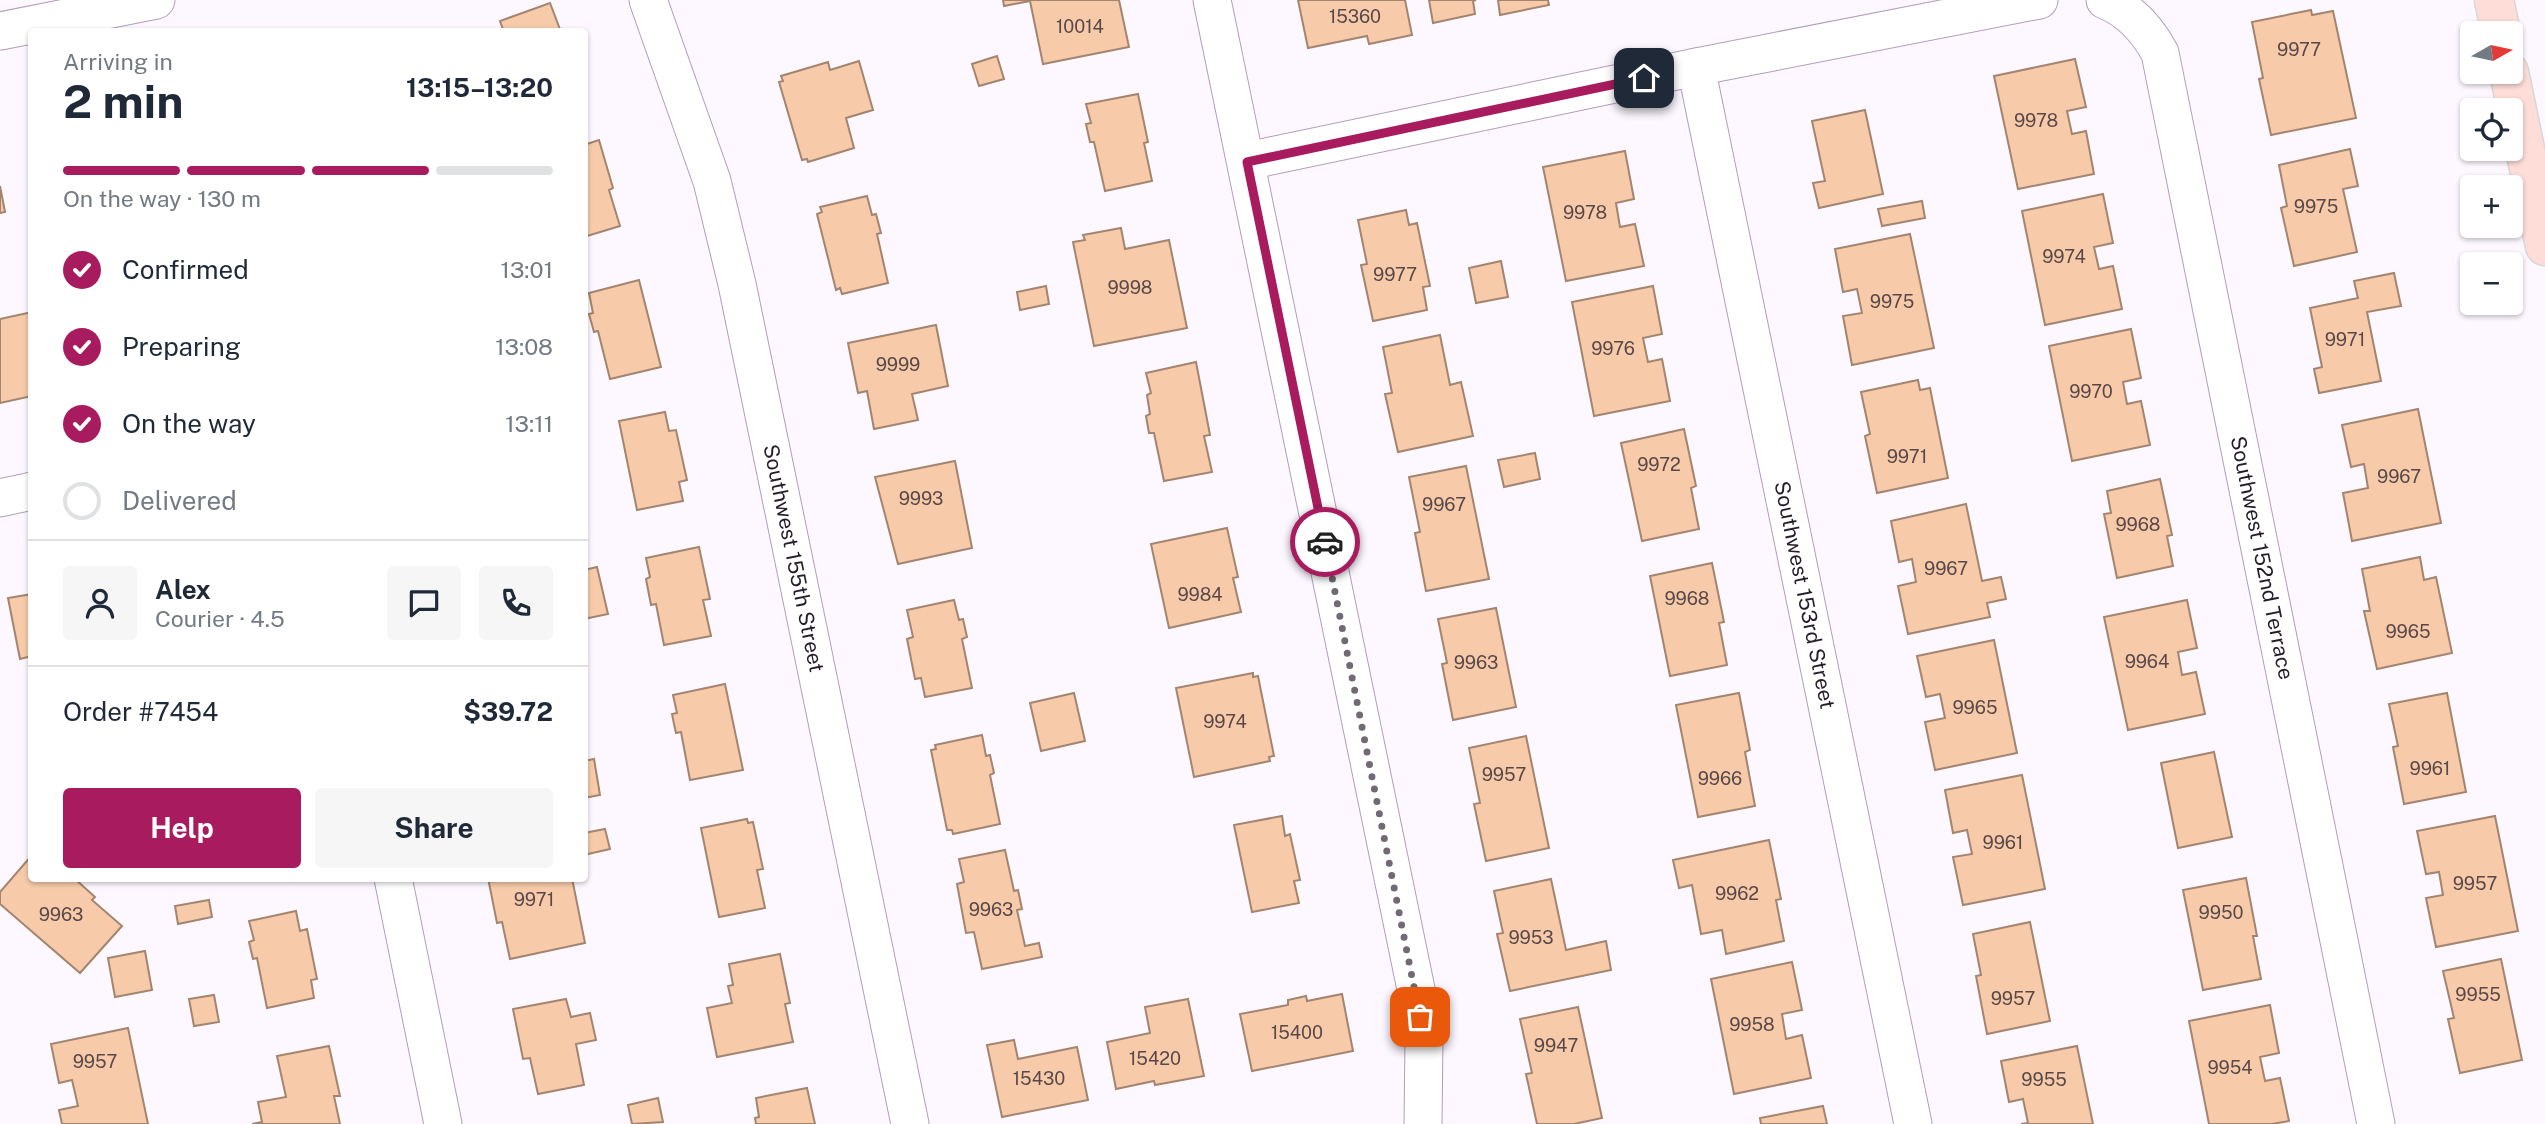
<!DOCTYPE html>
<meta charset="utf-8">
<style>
:root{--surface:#fff;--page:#f6f6f7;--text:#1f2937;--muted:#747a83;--line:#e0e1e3;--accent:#a81c5f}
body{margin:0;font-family:"Public Sans",sans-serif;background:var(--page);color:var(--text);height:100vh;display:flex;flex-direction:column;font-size:26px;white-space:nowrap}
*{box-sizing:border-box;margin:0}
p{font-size:23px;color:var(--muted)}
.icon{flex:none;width:38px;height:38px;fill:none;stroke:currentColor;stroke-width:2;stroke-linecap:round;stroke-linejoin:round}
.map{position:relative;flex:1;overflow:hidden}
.sheet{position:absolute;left:28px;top:28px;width:560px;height:854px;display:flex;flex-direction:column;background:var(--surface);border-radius:7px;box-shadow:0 2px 5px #0004}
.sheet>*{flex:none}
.needle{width:46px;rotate:81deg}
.buttons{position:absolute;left:2460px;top:21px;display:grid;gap:14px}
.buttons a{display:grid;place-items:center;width:63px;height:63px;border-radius:7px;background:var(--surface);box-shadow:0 2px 5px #0004;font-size:35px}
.pin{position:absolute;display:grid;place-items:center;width:60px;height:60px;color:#fff;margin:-30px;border-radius:14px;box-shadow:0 4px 10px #0006}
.courier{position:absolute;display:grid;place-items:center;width:70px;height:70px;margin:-35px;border:5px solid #a81c5f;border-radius:50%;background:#fff;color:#222;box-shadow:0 2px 9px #0007}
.head em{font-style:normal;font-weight:700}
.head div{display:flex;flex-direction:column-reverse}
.head{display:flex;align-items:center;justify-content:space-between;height:119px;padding:0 35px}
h1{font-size:46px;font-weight:700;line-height:52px}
.bar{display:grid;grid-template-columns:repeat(4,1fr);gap:10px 7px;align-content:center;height:84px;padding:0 35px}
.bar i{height:9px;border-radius:5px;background:var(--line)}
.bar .active{background:var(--accent)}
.bar p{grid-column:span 4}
.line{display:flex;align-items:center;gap:18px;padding:0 35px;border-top:2px solid var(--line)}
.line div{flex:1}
.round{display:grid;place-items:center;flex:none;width:74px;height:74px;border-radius:7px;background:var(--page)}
ol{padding:0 35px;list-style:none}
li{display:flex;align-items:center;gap:21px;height:77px}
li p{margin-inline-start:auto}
li .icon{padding:7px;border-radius:50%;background:var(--accent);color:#fff;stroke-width:4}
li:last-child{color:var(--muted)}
li i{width:38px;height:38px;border:4px solid var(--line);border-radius:50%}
.primary-button{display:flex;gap:14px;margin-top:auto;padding:14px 35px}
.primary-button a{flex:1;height:80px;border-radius:7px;background:var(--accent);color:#fff;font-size:28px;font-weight:700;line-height:80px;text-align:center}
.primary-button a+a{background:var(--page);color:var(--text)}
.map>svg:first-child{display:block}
.building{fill:#f7cbaa;stroke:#a3856f;stroke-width:2}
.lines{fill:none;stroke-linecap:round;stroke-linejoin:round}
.minor-casing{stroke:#b29dbb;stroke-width:39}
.primary-casing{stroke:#d8d6d8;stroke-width:41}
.minor{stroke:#fff;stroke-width:37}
.primary{stroke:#feddd8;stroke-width:38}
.done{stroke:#716a74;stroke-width:7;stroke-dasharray:0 12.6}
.route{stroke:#a81c5f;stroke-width:9}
.labels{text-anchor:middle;stroke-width:7;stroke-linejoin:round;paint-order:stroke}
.number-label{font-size:18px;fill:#5a4849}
.street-label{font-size:21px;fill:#251d29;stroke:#fff}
</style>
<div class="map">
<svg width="2545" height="1124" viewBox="0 0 2545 1124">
<rect width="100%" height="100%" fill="#fdf8ff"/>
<path class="building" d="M1003,0h116l10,47 -86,17 -13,-63 -26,5z
M1298,0h107l7,35 -43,9 -2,-8 -59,12z
M1429,0h47l-3,1 2,13 -42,9z
M1498,0h50l1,5 -49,10z
M550,3l11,29h-57l-4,-11z
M2311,10l1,5 21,-4 23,107 -85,17 -12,-56 4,-1 -11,-56z
M997,56l7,23 -25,7 -7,-22z
M2075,59l11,48 -19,4 5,23 14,-3 8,43 -76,15 -24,-113z
M859,61l14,49 -27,8 8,30 -46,14 -1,-3 -5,1 -23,-78 4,-1 -2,-5 47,-14 2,8z
M1138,94l10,48 -4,1 8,38 -47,10 -11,-49h-4l-4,-18 5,-1 -5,-19z
M1865,110l18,84 -64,14 -6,-25 12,-2 -13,-60z
M599,140l14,48 -4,2 11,36 -36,11v-92z
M2350,149l8,37 -15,3 14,63 -63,14 -13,-58 6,-2 -8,-41z
M1625,151l9,48 -18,4 4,24 15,-3 9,42 -78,15 -23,-114z
M0,186l5,26 -5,1z
M2103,194l10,49 -19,4 5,22 14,-3 9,43 -77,16 -23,-114z
M867,196l5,19 4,-1 5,19 -4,1 11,49 -46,11 -2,-6 -4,2 -19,-76 5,-2 -2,-5z
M1922,201l3,17 -43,8 -4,-17z
M1406,210l3,15 8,-2 13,63 -7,1 4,23 -54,11 -12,-56 6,-1 -9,-44z
M1121,228l4,21 44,-9 18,88 -93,18 -21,-104 12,-2 -2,-5z
M1910,234l24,114 -82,17 -9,-49 19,-3 -5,-24 -14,3 -8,-43z
M1501,261l7,36 -32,6 -7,-35z
M2394,273l7,33 -34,6 14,69 -62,12 -5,-24 8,-2 -12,-59 48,-10 -4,-17z
M639,280l22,87 -51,12 -12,-48 -4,1 -5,-18 4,-1 -4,-20z
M1046,286l3,18 -29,6 -3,-18z
M1653,286l9,48 -19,4 5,24 14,-3 8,42 -76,15 -22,-114z
M32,312v84l-32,7v-84z
M936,325l12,61 -36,8 6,26 -44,9 -7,-38 -9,2 -10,-50z
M2131,329l10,49 -18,4 4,22 14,-3 9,44 -78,16 -23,-115z
M1440,335l10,50 11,-3 12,54 -75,16 -13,-58 7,-1 -9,-46z
M1196,362l14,73 -6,1 8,36 -48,9 -10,-48h-5l-3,-17 4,-2 -3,-19 4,-2 -5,-20z
M1918,380l2,10 10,-2 18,90 -71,15 -12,-57 5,-2 -9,-42z
M2418,409l23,114 -89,18 -9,-48 25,-5 -4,-24 -13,3 -9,-42z
M665,412l4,19 7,-1 11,50 -8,2 4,19 -46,9 -18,-89z
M1684,429l12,57 -5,2 8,41 -57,12 -21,-98z
M1535,453l5,26 -36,8 -6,-27z
M955,461l17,87 -74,16 -23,-87z
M1466,466l23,113 -63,12 -11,-58 5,-1 -11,-55z
M2160,479l12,56 -5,1 6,30 -56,12 -13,-64 7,-1 -4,-22z
M1966,504l16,77 19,-4 5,22 -19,4 3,14 -82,17 -10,-48 18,-4 -4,-23 -13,3 -8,-41z
M1227,528l11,49 -5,1 8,34 -72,16 -18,-84z
M699,547l11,52 -7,1 8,36 -47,9 -8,-41 -5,1 -5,-26 4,-2 -4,-19z
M2420,557l4,23 12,-3 16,76 -75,16 -13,-58h6l-8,-42z
M1712,563l12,59 -5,1 8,42 -57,11 -20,-100z
M597,567l11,47 -24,5v-49z
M32,594v62l-12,3 -12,-61z
M954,600l5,20 4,-1 4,18 -5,2 10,49 -47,9 -4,-19 -6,1 -8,-40 6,-2 -6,-27z
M2187,600l10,48 -19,4 4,23 14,-3 9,42 -77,16 -24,-113z
M1496,608l20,99 -63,13 -11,-56 5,-1 -9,-44z
M1994,640l23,113 -82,17 -10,-48 20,-4 -5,-24 -14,3 -9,-41z
M1253,673v4l5,-1 16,80 -5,1 1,4 -76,16 -18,-89z
M725,684l18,86 -53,10 -9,-48 -5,1 -2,-9 -2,-10 5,-1 -4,-18z
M1074,693l11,48 -44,10 -11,-48z
M1739,693l11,57 -5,2 10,54 -57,11 -22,-112z
M2447,693l19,99 -62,12 -11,-57 5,-1 -9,-42z
M982,735l4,21 4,-1 4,18 -4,2 10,49 -47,10 -1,-4h-5l-16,-80 5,-1 -1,-4z
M1526,736l23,112 -63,13 -12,-57 6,-1 -11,-55z
M2214,752l18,85 -54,11 -17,-85z
M594,759l6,36 -16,3v-37z
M2022,775l23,114 -82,16 -10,-48 19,-3 -5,-24 -14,3 -8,-43z
M1282,816l3,20 5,-2 10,46 -6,1 5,22 -47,9 -18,-87z
M2495,816l23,115 -82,16 -10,-49 17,-3 -4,-23 -13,2 -9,-43z
M747,819l1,4 5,-1 10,47 -6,1 8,38 -46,9 -18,-89z
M605,829l5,20 -26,6v-22z
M1769,840l12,59 -5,1 8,41 -58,13 -4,-24 -21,4 -9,-49 -13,3 -6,-28z
M1005,850l9,41 4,-1 4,19 -5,1 8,36 14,-3 3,14 -60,12 -8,-37 -8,1 -9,-49 7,-2 -5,-23z
M32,855v23h42l21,19 -3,3 30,26 -42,47 -80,-69v-12z
M488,878h84l13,65 -75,16 -8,-37 -5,1z
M2246,878l11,58h-4l8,43 -58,11 -20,-100z
M1551,879l15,71 40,-9 5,29 -101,21 -13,-57 6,-1 -9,-42z
M209,900l3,17 -34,7 -3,-18z
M296,911l4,20 7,-2 10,50 -6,1 3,18 -47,10 -10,-50 -4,1 -4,-17 5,-2 -5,-19z
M2030,922l20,99 -63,13 -11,-58 5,-1 -8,-41z
M145,951l7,39 -37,7 -7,-39z
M780,954l10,49 -5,1 8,38 -76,15 -10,-49 25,-5 -4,-17 5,-1 -4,-21z
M2501,959l21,101 -62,13 -12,-54 6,-1 -11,-47z
M1792,962l10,48 -20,4 4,25 16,-4 9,43 -77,16 -23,-115z
M1342,994l11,57 -101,20 -12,-57 48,-9v-5l18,-4 1,5z
M214,995l5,27 -25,4 -5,-27z
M566,999l5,18 19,-4 6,27 -20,4 8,41 -46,9 -8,-36 -7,1 -10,-50z
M1188,999l16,77 -49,9 -1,-4 -38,8 -9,-47 43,-9 -5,-26z
M2270,1005l9,48 -19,4 5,24 15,-3 9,43 -17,3h-63l-20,-103z
M1578,1007l24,111 -28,6h-37l-11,-50 6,-1 -12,-54z
M128,1028l20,96h-86l-3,-14 19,-4 -6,-26 -13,3 -8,-39z
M1014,1040l4,19 59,-12 11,53 -86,17 -15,-72z
M329,1046l11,50h-6l6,28h-88l10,-2 -4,-20 28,-5 -9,-41z
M2077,1046l16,78h-72l7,-1 -5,-24 -14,3 -8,-41z
M807,1088l8,36h-59l-1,-6 4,-1 -3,-19z
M658,1098l5,24 -31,2 -4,-19z
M1823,1106l4,18h-66l-1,-6z"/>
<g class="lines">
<defs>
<g id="minor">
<path id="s1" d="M648,0l64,181 25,103 173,840"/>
<path d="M1212,0l205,994 7,45 -1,85"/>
<path id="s2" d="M2105,0c25,10 42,29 55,53l216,1071"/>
<path d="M0,31l156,-31"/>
<path id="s3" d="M1696,67l217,1057"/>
<path d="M1247,161l449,-94 343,-67"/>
<path d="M0,498l32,-7"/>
<path d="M393,878l50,246"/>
</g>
<path id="primary" d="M2494,0l7,33
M2509,72l36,174"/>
</defs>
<use href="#minor" class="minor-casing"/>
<use href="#primary" class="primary-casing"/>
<use href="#minor" class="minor"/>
<use href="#primary" class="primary"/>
</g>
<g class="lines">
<path class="done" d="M1325,542l95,475"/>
<path class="route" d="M1325,542l-78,-380 397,-84"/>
</g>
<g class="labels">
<g class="number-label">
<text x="1355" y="23">15360</text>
<text x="1080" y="33">10014</text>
<text x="2299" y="56">9977</text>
<text x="2036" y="127">9978</text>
<text x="2316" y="213">9975</text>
<text x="1585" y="219">9978</text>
<text x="2064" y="263">9974</text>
<text x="1395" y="281">9977</text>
<text x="1130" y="294">9998</text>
<text x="1892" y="308">9975</text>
<text x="2345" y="346">9971</text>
<text x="1613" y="355">9976</text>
<text x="898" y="371">9999</text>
<text x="2091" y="398">9970</text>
<text x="1907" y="463">9971</text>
<text x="1659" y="471">9972</text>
<text x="2399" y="483">9967</text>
<text x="921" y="505">9993</text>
<text x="1444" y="511">9967</text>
<text x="2138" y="531">9968</text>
<text x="1946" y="575">9967</text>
<text x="1200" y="601">9984</text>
<text x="1687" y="605">9968</text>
<text x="2408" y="638">9965</text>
<text x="2147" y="668">9964</text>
<text x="1476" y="669">9963</text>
<text x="1975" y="714">9965</text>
<text x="1225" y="728">9974</text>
<text x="2430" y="775">9961</text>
<text x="1504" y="781">9957</text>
<text x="1720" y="785">9966</text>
<text x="2003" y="849">9961</text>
<text x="2475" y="890">9957</text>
<text x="1737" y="900">9962</text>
<text x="534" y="906">9971</text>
<text x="991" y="916">9963</text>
<text x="2221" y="919">9950</text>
<text x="61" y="921">9963</text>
<text x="1531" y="944">9953</text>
<text x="2478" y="1001">9955</text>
<text x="2013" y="1005">9957</text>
<text x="1752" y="1031">9958</text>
<text x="1297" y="1039">15400</text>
<text x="1556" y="1052">9947</text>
<text x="1155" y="1065">15420</text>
<text x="95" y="1068">9957</text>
<text x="2230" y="1074">9954</text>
<text x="1039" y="1085">15430</text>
<text x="2044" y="1086">9955</text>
</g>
<g class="street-label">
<text dy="7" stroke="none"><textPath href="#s1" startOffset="578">Southwest 155th Street</textPath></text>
<text dy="7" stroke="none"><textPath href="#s2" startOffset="593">Southwest 152nd Terrace</textPath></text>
<text dy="7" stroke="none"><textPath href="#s3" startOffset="539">Southwest 153rd Street</textPath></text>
</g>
</g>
</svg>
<div class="buttons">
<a><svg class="needle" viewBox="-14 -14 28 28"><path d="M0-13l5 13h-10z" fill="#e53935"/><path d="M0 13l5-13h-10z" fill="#747a83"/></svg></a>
<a><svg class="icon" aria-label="locate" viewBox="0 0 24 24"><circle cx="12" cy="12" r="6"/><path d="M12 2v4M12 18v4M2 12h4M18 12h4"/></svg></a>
<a>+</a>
<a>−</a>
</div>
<div class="pin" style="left:1420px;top:1017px;background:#ea580c"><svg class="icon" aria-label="bag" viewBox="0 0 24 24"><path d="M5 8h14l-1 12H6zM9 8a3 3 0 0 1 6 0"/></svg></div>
<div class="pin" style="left:1644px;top:78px;background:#1f2937"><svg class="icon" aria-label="home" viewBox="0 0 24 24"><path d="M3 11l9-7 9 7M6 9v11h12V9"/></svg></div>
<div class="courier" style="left:1325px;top:542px"><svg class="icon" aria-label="car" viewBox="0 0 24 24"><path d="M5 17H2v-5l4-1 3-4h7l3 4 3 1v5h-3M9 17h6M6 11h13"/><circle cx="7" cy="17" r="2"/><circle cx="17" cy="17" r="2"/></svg></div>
<section class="sheet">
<div class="head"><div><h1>2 min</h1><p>Arriving in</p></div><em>13:15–13:20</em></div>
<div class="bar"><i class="active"></i><i class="active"></i><i class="active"></i><i></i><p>On the way · 130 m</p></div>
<ol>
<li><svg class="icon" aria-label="check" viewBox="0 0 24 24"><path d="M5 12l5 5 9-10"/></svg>Confirmed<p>13:01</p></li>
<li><svg class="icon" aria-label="check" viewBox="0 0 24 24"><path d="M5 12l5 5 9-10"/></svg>Preparing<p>13:08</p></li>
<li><svg class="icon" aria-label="check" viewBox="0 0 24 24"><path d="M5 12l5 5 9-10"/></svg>On the way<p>13:11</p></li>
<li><i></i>Delivered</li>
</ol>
<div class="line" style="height:126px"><a class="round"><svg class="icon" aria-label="person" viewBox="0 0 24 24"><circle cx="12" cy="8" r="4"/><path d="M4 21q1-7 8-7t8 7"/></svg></a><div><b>Alex</b><p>Courier · 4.5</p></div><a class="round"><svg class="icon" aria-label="chat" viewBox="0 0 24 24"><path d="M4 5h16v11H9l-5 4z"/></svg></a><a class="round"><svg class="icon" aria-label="phone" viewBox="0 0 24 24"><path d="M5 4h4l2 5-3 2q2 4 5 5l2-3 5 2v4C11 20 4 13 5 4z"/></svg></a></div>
<div class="line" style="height:91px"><div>Order #7454</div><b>$39.72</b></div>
<div class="primary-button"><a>Help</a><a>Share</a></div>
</section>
</div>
